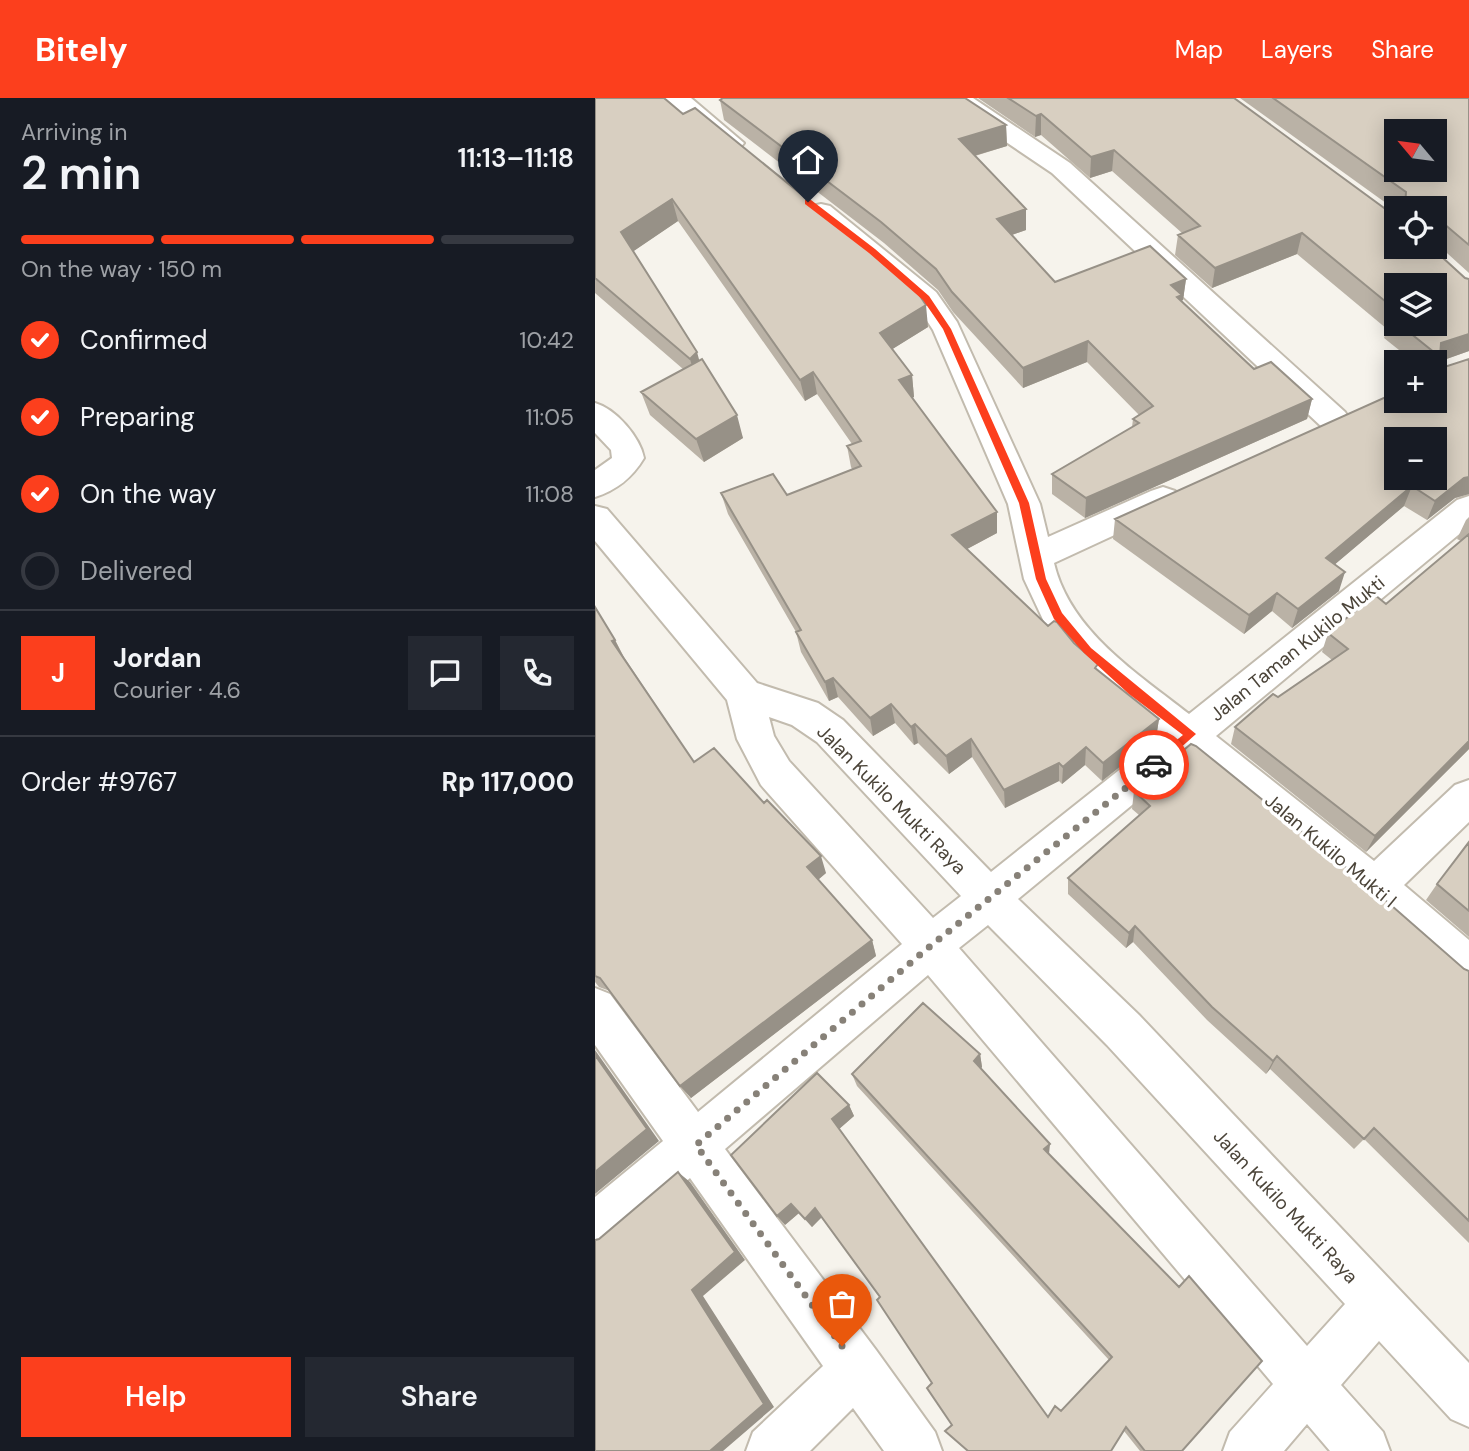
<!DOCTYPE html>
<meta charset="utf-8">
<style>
:root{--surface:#171b24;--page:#242831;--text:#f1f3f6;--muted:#9ea1a6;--line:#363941;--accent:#fc3f1d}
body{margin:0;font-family:"DM Sans",sans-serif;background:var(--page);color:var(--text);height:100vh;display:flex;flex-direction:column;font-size:26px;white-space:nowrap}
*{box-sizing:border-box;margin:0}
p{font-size:23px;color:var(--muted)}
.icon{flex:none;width:38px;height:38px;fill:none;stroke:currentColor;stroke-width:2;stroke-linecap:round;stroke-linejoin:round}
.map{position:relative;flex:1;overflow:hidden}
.panel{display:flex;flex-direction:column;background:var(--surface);width:595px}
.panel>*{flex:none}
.needle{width:46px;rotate:299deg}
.controls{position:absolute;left:789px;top:21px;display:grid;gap:14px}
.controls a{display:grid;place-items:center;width:63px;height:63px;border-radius:0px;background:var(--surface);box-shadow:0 4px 18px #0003;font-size:35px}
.pin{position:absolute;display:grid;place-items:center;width:60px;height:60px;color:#fff;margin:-72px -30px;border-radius:50% 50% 50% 0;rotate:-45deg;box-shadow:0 0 7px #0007}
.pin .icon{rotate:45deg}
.courier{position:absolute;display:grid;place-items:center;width:70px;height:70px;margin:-35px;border:5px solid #fc3f1d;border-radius:50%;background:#fff;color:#222;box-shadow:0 2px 9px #0007}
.head em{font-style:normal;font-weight:600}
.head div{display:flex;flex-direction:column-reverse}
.head{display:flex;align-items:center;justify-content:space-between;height:119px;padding:0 21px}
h1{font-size:46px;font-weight:600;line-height:52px}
.bar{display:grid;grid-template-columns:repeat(4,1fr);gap:10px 7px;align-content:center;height:84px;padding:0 21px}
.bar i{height:9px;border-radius:5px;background:var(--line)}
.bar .on{background:var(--accent)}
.bar p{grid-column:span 4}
.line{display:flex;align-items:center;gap:18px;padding:0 21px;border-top:2px solid var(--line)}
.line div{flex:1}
.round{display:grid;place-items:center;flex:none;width:74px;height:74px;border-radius:0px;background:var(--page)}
ol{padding:0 21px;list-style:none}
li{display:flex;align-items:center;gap:21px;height:77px}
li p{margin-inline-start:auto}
li .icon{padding:7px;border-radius:50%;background:var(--accent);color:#fff;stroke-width:4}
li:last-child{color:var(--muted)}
li i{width:38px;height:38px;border:4px solid var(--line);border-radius:50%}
.button{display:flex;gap:14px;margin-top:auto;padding:14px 21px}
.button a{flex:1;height:80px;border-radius:0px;background:var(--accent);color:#fff;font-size:28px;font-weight:600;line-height:80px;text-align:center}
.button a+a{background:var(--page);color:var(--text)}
header{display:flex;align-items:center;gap:42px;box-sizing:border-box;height:98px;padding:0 35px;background:var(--accent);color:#fff}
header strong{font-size:33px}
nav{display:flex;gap:38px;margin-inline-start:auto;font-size:24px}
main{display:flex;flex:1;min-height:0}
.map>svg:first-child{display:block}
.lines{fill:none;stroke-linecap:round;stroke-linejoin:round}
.street-casing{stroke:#c2bbae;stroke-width:4}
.street{fill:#fff;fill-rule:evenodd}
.wall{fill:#bab2a6;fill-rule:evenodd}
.shaded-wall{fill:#979187}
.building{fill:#d8cfc1;stroke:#979187;stroke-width:2;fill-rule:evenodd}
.route{fill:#fc3f1d}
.done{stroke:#878178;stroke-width:7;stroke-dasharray:0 12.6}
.labels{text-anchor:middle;stroke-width:7;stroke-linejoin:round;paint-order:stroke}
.street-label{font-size:19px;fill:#4b4439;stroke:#fff}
</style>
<header>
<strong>Bitely</strong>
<nav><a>Map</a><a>Layers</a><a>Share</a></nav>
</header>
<main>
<section class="panel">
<div class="head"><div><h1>2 min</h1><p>Arriving in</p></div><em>11:13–11:18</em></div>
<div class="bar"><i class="on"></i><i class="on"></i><i class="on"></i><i></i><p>On the way · 150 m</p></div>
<ol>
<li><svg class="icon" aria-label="check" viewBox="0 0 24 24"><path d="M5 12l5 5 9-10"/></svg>Confirmed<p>10:42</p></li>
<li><svg class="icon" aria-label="check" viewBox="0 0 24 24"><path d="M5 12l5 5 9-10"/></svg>Preparing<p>11:05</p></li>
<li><svg class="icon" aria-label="check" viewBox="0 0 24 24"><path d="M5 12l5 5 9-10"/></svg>On the way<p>11:08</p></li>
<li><i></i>Delivered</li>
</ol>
<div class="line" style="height:126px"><b class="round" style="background:var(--accent);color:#fff">J</b><div><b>Jordan</b><p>Courier · 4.6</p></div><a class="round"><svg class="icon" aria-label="chat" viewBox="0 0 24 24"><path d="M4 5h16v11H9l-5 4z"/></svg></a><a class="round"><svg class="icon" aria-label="phone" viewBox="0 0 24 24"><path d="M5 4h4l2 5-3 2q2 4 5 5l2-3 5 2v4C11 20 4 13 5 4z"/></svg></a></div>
<div class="line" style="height:91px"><div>Order #9767</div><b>Rp 117,000</b></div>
<div class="button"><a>Help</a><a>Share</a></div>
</section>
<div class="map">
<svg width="874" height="1353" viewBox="0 0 874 1353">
<rect width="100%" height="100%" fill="#f6f3ec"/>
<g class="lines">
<defs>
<path id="street" d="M69,0h27l53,45 -4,5 -9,3 -9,-3z
M350,0h28l97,65 275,249 5,8 -5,8 -11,3 -11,-3 -271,-255 -104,-70z
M226,106l9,2 106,86 21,30 83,182 8,33 103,-46 12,-4 12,4 4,8 -4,8 -121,56c16,68 83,110 135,151l268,-214 12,-4v30l-253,210 158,125 81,-76 14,-5v42l-65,63 65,55v47l-15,-6 -93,-82 -172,-141 -171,141 121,116 330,348v64l-18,-8 -72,-78 -38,44 42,47 7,19h-60l-23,-27 -23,27h-61l7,-19 43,-48 -345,-409 -203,174 151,201 59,82 7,19h-58l-31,-43 -43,43h-64l7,-19 70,-66 -133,-188 -78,67 -17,7v-55l68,-56 -68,-96v-57l15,6 88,118 204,-168 -141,-159 -24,-46 -10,-39 -132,-159v-35l12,3 150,174 61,20 25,17 148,152 171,-136 -87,-75 -29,-35 -22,-47 -16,-75 -75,-174 -17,-26 -104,-86 -4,-6 4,-6zM174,619l23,8 25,17 144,154 -28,22 -144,-157 -15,-25zM393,827l119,120 238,259 -38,42 -348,-398z
M0,305c21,6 45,34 49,55 -12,20 -27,32 -49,39v-27l17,-12 -1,-8 -16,-17z"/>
</defs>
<use href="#street" class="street-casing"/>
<use href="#street" class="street"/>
</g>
<path class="wall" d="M0,0l333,229 -36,22 20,26 2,22 -2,1 85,114v21l-30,16 81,77 50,44 61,49 -3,19 -54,43 -17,-16 -23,19 -3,-3 -54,27 -33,-51 -23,17 -31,-31 -4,2 -19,-22 -22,13 -35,-39 -9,4 -28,-49 -5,-20 -68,-118 -7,-21 66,2 65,-26 -1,-2 -4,-21 5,-2 -35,-50 -12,7 -127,-180 -45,30 66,109 44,78 -39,24 -54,-47 -9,-23 42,-23 -88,-76z
M383,0h256l163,149 72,32v72l-31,11 -3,8v-8h-21l-30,-24 3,-9 -90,-75 -85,34 -37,-33 3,-20 4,-2 -70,-62 -22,7 -49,-43 -6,2zM802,187l38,39h-38z
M645,0h229v175l-32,-29h-2v-36h-38v3z
M125,2l286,25 1,21 -32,10 51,53v21l-14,5 43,47 131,-3 -3,21 -2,1 73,68 58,30 -5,20 -222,99 -33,-24v-20l80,-47 1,-8 6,-4 -52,-53 -64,26 -70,-76 -15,-22 -54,-47 -160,-123z
M874,261v135l-14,4 -28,22 -23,-14 -69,58 4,27 -47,37 -20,-17 -28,23 -131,-95 2,-20z
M874,419v232l-103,103 -135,-108 4,-17 97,-67 -10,-8 6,-19 58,-29 75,-63 -4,-2 9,-19z
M0,509l20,33 9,17 70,105 132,111 -8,7 54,60 4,16 -185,142 -81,-107 -11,-4 -4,-5z
M539,693l335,180v272l-105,-104 -10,10 -84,-80 -4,5 -59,-54 -74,-78 -7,6 -58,-54v-16l71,-63 -7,-6z
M874,744v95l-43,-37 11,-16z
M385,956l2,13 -1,1 68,86 133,297h-42l-16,-20 -172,-6 -20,-42 -52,-86 -59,-80 -9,10 -13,-14 -14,12 64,-120 5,11 -15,13 209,288 13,-6 48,-51 -252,-274 -5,-12z"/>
<path class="shaded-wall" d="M446,16v21l-6,2 1,-21z
M411,27l1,21 -47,14 -1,-21z
M519,52l-2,21 -22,7 1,-21z
M77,101l6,22 -50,34 -7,-23z
M431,111v21l-29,10v-21z
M707,135l-5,21 -85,34 3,-20z
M591,181l-3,21 -2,1 -2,15 -8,-31z
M331,207l2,22 -45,28 -3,-22z
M874,236v17l-31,11 2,-5 1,-14z
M493,243l-1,21 -64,26v-20z
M102,254l6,22 -7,6 -6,-21z
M218,274l4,22 -12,7 -5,-21z
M317,277l2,22 -12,5 -3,-22z
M717,301l-5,20 -222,99 1,-20z
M142,317l6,23 -39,24 -8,-23z
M874,379v17l-14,4 -28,22 8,-19 29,-23z
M817,388l-8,20 -84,71 6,-19z
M402,414v21l-43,23 -2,-21z
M750,474l-6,19 -47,37 6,-19z
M682,495l-5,18 -28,23 5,-19z
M20,542l10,20 -13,-19z
M238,580l5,19 -9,4 -4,-19z
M296,606l4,19 -22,13 -3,-18z
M564,621l-3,19 -54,43 1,-18z
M320,626l3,19 -4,2 -3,-18z
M376,641l1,18 -23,17 -3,-18z
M874,643v8l-103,103 9,-16z
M491,649l-1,18 -23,19 1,-17z
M464,665v18l-54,27 -1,-18z
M226,758l5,17 -13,11 -6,-17z
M540,828l-2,16 -7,6 3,-15z
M277,842l4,16 -185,142 -11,-12z
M0,952l64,91 -64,53z
M385,956l2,13 -6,7 -2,-13z
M682,958l-7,13 -4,5 7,-13z
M254,1007l5,11 -16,14 -6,-11z
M455,1046l-1,10 -5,-5z
M83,1074l12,10 55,78 -42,36 71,111 -51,44h-13z
M196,1106l8,9 -14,12 -8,-9z
M220,1110l7,9 -10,10 -7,-8z"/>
<path class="building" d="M0,0h69l19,16 12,-6 217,176 14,21 -46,28 32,42 -13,5 98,132 -45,23 96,91 6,-5 3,1 17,21 24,21 -3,4 64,51 -56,44 -17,-16 -23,20 -4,-4 -55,27 -33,-51 -25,17 -31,-32 -4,3 -20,-23 -21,14 -37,-40 -8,4 -29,-50 5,-2 -80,-137 52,-19 14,21 74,-29 -14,-20 14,-5 -48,-69 -13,8 -128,-181 -51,33 76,120 -7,7 -95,-81z
M128,0h242l41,27 -47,14 67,70 -29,10 58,63 95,-36 36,33 -15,6 11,10 -5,2 77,72 17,-7 41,37 -226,99 -34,-24 87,-51 -6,-4 20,-13 -65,-65 -65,27 -71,-76 -16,-23 -55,-47 -161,-122z
M413,0h226l157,115 6,1v33h34l34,31 4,1v55l-28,9 -1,14 -41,-33h36v-39h-38v26l-95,-78 -87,35 -37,-33 22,-9 -86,-76 -23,7 -50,-43 -5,2z
M678,0h196v147l-26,-22 -8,1v-16h-30l1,-16zM802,33h38v39h-38z
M802,216v8l-7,-5z
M107,261l35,56 -41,24 -55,-47z
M874,261v118l-5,1 -29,23 -23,-15 -86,72 19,14 -47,37 -21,-16 -28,22 -134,-96 282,-127v9h38v-31zM802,341h38v39h-38z
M874,436v207l-94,95 -140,-109 38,-33 5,3 70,-48 -20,-16 47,-38 11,9z
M0,509l20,33 -3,1 82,121 20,-14 50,55 3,-3 54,56 -14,11 65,73 -192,146 -80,-108 -5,-2z
M596,646l5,2 172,139 96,84 5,2v250l-95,-93 -10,11 -87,-83 -4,5 -61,-54 -77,-81 -6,7 -61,-55 82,-72 -16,-15z
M874,744v69l-32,-27z
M328,905l57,51 -6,7 76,83 -6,5 135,138 10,-11 73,85 -80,90h-37l-19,-24 -15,24h-143l-23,-20 7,-6 -25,-37 5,-5 -55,-83 3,-3 -65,-89 -10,11 -14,-15 -14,12 -46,-61 86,-82 32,32 -17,14 216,298 7,-11 6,5 51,-54 -260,-283z
M0,957l52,74 -52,43z
M83,1074l57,80 -43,38 72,114 -54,47h-115v-211l4,-1z"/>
<path class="route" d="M210,102h6l64,49 54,47 22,33 78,174 17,76 16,34 29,35 105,86 -38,34h-8v-7l33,-26 -54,-41 -45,-41 -30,-34 -18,-40 -17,-76 -76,-174 -20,-29 -54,-47 -64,-49z"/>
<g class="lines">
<path class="done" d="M247,1248l-146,-201 232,-197 226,-183"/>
</g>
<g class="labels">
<g class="street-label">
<text transform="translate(702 550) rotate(-39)" y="7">Jalan Taman Kukilo Mukti</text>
<text transform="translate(297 701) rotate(45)" y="7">Jalan Kukilo Mukti Raya</text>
<text transform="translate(736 752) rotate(40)" y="7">Jalan Kukilo Mukti I</text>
<text transform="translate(691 1108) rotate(47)" y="7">Jalan Kukilo Mukti Raya</text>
</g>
</g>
</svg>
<div class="controls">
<a><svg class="needle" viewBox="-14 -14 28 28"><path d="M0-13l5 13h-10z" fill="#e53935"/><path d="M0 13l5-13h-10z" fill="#9ea1a6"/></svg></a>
<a><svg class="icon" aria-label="locate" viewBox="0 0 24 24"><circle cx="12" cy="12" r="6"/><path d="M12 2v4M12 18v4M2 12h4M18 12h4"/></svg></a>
<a><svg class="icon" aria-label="layers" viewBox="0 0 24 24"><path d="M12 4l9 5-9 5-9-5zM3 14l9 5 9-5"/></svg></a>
<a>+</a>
<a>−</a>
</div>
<div class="pin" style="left:247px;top:1248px;background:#ea580c"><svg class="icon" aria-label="bag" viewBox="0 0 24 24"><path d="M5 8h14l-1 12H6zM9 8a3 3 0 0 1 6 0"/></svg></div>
<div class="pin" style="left:213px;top:104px;background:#1f2937"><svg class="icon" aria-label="home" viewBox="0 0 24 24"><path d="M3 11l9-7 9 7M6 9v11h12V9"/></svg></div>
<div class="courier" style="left:559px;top:667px"><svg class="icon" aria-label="car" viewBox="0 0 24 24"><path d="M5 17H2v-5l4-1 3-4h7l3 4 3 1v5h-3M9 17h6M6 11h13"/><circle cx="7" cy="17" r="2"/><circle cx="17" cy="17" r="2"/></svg></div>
</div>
</main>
